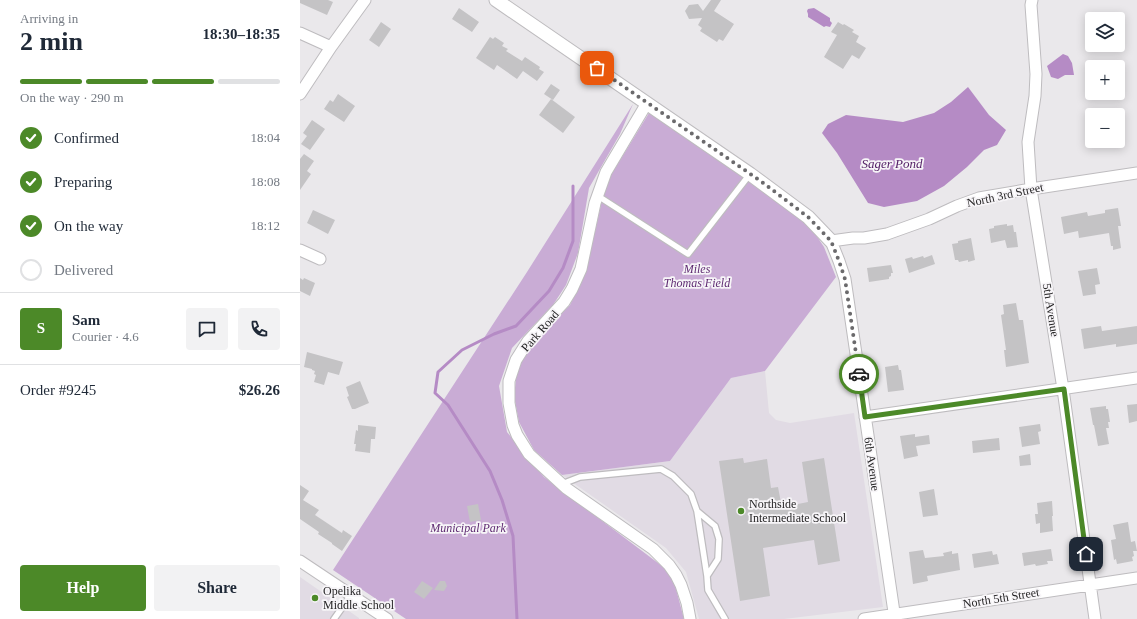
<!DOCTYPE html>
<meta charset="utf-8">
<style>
:root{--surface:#fff;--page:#f2f2f3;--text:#1f2937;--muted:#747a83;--line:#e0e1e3;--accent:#4c8928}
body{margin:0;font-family:Georgia,serif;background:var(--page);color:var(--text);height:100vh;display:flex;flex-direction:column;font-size:15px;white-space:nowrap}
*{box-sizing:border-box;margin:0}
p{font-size:13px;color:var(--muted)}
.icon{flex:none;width:22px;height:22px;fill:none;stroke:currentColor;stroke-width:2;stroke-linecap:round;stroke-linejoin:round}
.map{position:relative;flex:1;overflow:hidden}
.details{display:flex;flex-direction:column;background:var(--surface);width:300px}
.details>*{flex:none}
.tools{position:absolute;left:785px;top:12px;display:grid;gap:8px}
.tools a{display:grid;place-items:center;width:40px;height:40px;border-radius:4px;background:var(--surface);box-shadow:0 2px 10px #0003;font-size:20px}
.pin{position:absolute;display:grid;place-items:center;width:34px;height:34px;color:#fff;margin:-17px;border-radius:8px;box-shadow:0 2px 6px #0006}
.courier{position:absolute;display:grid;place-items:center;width:40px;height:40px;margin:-20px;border:3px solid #4c8928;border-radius:50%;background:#fff;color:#222;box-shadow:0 1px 5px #0007}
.overview em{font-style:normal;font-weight:700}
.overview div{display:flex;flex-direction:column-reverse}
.overview{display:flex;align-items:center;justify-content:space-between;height:68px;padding:0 20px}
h1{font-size:26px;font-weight:700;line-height:30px}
.bar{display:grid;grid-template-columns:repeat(4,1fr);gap:6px 4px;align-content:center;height:48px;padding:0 20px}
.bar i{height:5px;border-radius:3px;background:var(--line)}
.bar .selected{background:var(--accent)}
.bar p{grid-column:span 4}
.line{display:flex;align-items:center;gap:10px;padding:0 20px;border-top:1px solid var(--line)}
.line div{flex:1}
.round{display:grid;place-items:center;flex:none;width:42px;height:42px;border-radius:4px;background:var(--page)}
ol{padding:0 20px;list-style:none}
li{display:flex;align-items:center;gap:12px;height:44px}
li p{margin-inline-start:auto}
li .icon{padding:4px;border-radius:50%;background:var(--accent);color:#fff;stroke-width:4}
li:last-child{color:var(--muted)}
li i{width:22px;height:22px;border:2px solid var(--line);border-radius:50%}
.action{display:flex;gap:8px;margin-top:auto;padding:8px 20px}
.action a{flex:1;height:46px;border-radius:4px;background:var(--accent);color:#fff;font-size:16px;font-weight:700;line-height:46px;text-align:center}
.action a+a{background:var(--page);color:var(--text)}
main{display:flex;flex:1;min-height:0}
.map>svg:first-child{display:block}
.built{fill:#e1dbe4}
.green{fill:#c9acd5}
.water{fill:#b58bc5}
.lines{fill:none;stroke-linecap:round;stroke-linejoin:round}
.stream{stroke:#b58bc5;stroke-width:3}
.building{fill:#c4c3c5}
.service-casing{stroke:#bebcbf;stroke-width:8}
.minor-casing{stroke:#bebcbf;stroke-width:13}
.tertiary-casing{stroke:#bebcbf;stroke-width:15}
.service{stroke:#fff;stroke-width:5.5}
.minor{stroke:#fff;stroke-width:11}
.tertiary{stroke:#fff;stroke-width:13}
.done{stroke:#6b6a6c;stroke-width:4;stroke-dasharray:0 7.2}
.route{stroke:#4c8928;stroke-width:5}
.poi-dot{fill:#4c8928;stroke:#f7f5f8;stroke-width:1.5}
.labels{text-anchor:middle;stroke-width:3.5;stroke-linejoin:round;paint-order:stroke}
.street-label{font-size:12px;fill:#272627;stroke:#f7f5f8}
.park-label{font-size:12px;font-style:italic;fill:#5f2b72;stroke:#f7f5f8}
.poi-label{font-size:12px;fill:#272627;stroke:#f7f5f8;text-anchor:start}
.water-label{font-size:13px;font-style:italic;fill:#542067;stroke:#f7f5f8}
</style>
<main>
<section class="details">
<div class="overview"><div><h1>2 min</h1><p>Arriving in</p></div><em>18:30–18:35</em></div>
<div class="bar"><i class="selected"></i><i class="selected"></i><i class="selected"></i><i></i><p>On the way · 290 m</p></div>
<ol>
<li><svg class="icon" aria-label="check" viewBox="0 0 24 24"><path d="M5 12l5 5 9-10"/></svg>Confirmed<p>18:04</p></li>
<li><svg class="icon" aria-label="check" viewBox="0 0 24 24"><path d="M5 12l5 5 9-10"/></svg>Preparing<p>18:08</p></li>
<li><svg class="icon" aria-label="check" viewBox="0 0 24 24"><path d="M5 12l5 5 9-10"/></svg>On the way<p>18:12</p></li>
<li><i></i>Delivered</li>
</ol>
<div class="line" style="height:72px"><b class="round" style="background:var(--accent);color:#fff">S</b><div><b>Sam</b><p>Courier · 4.6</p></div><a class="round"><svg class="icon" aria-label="chat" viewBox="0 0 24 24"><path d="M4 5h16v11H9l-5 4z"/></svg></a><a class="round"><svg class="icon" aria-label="phone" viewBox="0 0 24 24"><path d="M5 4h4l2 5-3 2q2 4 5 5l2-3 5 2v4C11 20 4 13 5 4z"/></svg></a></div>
<div class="line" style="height:52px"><div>Order #9245</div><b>$26.26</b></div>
<div class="action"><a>Help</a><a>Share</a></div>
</section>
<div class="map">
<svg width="837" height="619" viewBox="0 0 837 619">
<rect width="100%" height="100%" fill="#eae8eb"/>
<path class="built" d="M465,371l4,42 7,7 14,3 64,-10 29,194 -99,12h-85l-13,-47 -20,-24 -104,-73 108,-14 61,-83z
M0,577l59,41v1h-59z"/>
<path class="green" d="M333,104l-13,30 -31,54 -11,65 -12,32 -13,20 -41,43 -13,38 8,46 37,45 114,86 11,9 6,13 9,34h-278l-73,-49 194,-298z
M349,113l138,94 23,19 14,21 12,30 -71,94 -34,7 -61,83 -108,14 -28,-25 -15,-28 -5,-26 3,-25 11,-22 42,-44 16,-33 18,-81 7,-16z"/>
<path class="water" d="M514,8l16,10v3l2,2 -2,4 -4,-1 -2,1 -16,-10v-3l-1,-3 1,-2z
M763,54l5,2 4,7 2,12h-9l-7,4 -7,-2 -4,-11z
M668,87l21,28 17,15 -9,15 -13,5 -17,17 -23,19 -27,15 -33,6 -16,-4 -31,-50 -15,-20 6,-9 18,-9 57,7 31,-9 17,-11z"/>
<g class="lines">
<path class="stream" d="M217,619l-4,-83 -11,-36 -12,-29 -42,-66 -13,-12 3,-21 24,-22 32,-16 22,-8 33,-35 14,-23 10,-27v-55"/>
</g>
<path class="building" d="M0,0h28l5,2 -6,13 -27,-12z
M411,0h10l-7,11 20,13 -11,17 -4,-2 -2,3 -17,-11 2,-3 -4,-3 4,-7 -13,1 -4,-8 4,-6 9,-1 5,7z
M159,8l20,14 -7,10 -20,-13z
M81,22l10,7 -12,18 -10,-7z
M538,22l5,3 1,-1 10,6 -2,2 7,4 -3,6 10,6 -7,11 -7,-4 -9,14 -19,-12 13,-22 -6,-3z
M190,37l3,2 2,-2 9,6 -2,3 6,3 -2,2 16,10 3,-4 15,10 -1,2 5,3 -7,9 -14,-10 -6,8 -20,-14 -3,5 -18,-12z
M251,84l9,6 -7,10 -9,-6z
M38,94l17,12 -11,16 -20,-13 6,-9 3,2z
M251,99l24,18 -12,16 -24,-18z
M12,120l13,9 -15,21 -9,-6 6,-8 -4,-3z
M4,154l10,7 -7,10 4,3 -11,16v-31z
M818,208l3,18h-3l3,22 -8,2v-4h-2l-2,-13 -30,5 -1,-7 -14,3 -3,-17 26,-5 1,4 17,-3v-3z
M13,210l22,10 -7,14 -21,-11z
M707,224v2l6,-1 1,7h2l2,15 -11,1 -2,-8 -14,3 -2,-14 5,-1v-2z
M671,238l4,22 -7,2v-2l-9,2 -1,-2h-3l-3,-16 6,-1v-2z
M632,255l3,9 -26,9 -4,-14 7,-2 1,2 10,-3 1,2z
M591,265l2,8h-2v3l-2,1v2l-20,3 -2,-14z
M797,268l3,16 -5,1 1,9 -13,2 -5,-25z
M0,278l3,2 1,-2 11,5 -5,13 -10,-5z
M716,303l3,17h4l6,43 -23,4 -2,-17h2l-5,-35 3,-1 -1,-9z
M801,326l1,5 35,-5v18l-21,3v-3l-32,5 -3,-20z
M7,352l36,10 -4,13 -11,-3 -4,13 -10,-3 2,-7 -2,-1 1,-3 -3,-1v-1l-8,-2z
M598,365l1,5h2l3,20 -16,2 -3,-25z
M60,381l9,22 -14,6h-3l-5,-12 2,-1 -3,-9z
M837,404v17l-8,2 -2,-18z
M806,406v3h2l2,13h-2l1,6h-3l3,16 -11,2 -4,-21h-1l-3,-17z
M740,424l1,7 -3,1 2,12 -18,3 -3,-20z
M58,425l18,2 -1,12h-4l-1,14 -15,-2 1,-7h-2l2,-14 2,1z
M615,434v3l14,-2 1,9 -14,2 2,10 -14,3 -4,-23z
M699,438l1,12 -27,3 -1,-12z
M730,454l1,11 -11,1 -1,-10z
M443,458l1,5 23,-4 4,29 7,-1 3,16 12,-2v4l15,-3 -6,-40 22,-4 16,103 -22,4 -4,-25 -51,8 7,48 -30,5 -21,-140z
M0,485l9,6 -6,9 16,10 -4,5 27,18 1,-3 9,6 -10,15 -10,-7v-1l-14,-9 1,-2 -19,-13z
M634,489l4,26 -15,2 -4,-25z
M752,501l1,15h-1l1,15 -13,2v-10l-4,1 -1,-10h3l-1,-11z
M178,504l3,16 -11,2 -3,-16z
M828,522l3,20 4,-1 2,10h-4l1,5 -2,1 1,4 -16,3 -1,-5 -2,1 -3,-20 5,-1 -3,-14z
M751,549l2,12h-6l1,3 -12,2 -1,-2 -11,2 -2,-13z
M623,550l2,8 19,-2 -1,-3 9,-2v3l6,-1 2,17 -33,6 1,5 -15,3 -4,-32z
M692,551l1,4 4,-1 2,10 -25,4 -2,-14z
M122,581l11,7 -9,11 -10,-7z
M140,581h5l2,5 -3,5 -10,-1z"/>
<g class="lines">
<defs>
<path id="service" d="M298,196l90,58 62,-80
M262,484l18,-7 81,-8 12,7 18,18 6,17 18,15 4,13 -1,20 -11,17 1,14 17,29
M397,511l10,65
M34,619l17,-24"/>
<path id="minor" d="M732,0l-1,5 5,69 -1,22 -7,46 3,47 32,200 32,230
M0,33l31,14
M0,94l31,-47 34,-47
M347,103l-41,69 -11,31 -14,66 -9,20 -8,13 -36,39 -12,19 -7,21v22l4,22 4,10 12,19 37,34 87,61 16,16 7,10 5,10 6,18 3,16
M0,250l20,9
M565,417l272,-39
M0,561l87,58
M564,619l273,-41
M595,619l-50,-340 -6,-18 -8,-20 22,-3h11l23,-4 42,-15 28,-13 22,-8 52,-9 106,-16"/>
<path id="tertiary" d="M196,0l254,174 58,43 23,24"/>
</defs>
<use href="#service" class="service-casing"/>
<use href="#minor" class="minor-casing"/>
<use href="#tertiary" class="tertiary-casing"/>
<use href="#service" class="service"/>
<use href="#minor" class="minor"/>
<use href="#tertiary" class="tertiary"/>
</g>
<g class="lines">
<path class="done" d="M297,68l165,114 46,35 23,24 8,20 6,18 14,95"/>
<path class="route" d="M559,374l6,43 199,-28 22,165"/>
</g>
<g class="poi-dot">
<circle cx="441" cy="511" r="4"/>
<circle cx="15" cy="598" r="4"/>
</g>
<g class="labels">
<g class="street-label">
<text transform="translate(705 195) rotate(-12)" y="4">North 3rd Street</text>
<text transform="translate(751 310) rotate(81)" y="4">5th Avenue</text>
<text transform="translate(240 331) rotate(-49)" y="4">Park Road</text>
<text transform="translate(572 464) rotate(82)" y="4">6th Avenue</text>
<text transform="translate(701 598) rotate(-9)" y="4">North 5th Street</text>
</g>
<g class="park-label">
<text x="397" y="273">Miles<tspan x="397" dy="14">Thomas Field</tspan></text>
<text x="168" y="532">Municipal Park</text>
</g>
<g class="poi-label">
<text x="449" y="508">Northside<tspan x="449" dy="14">Intermediate School</tspan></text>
<text x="23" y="595">Opelika<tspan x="23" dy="14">Middle School</tspan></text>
</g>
<g class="water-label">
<text x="592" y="168">Sager Pond</text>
</g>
</g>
</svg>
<div class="tools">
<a><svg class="icon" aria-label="layers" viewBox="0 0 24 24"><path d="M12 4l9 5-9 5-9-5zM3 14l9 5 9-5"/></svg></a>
<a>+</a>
<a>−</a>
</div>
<div class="pin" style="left:297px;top:68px;background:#ea580c"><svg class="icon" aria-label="bag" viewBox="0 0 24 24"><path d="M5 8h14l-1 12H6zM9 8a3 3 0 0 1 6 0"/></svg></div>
<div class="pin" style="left:786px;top:554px;background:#1f2937"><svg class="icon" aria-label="home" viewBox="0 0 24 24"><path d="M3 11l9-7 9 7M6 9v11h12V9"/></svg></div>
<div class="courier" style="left:559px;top:374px"><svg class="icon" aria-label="car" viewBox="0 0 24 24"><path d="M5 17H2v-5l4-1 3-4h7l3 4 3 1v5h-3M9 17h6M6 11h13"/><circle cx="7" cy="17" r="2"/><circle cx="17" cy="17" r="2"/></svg></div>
</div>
</main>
